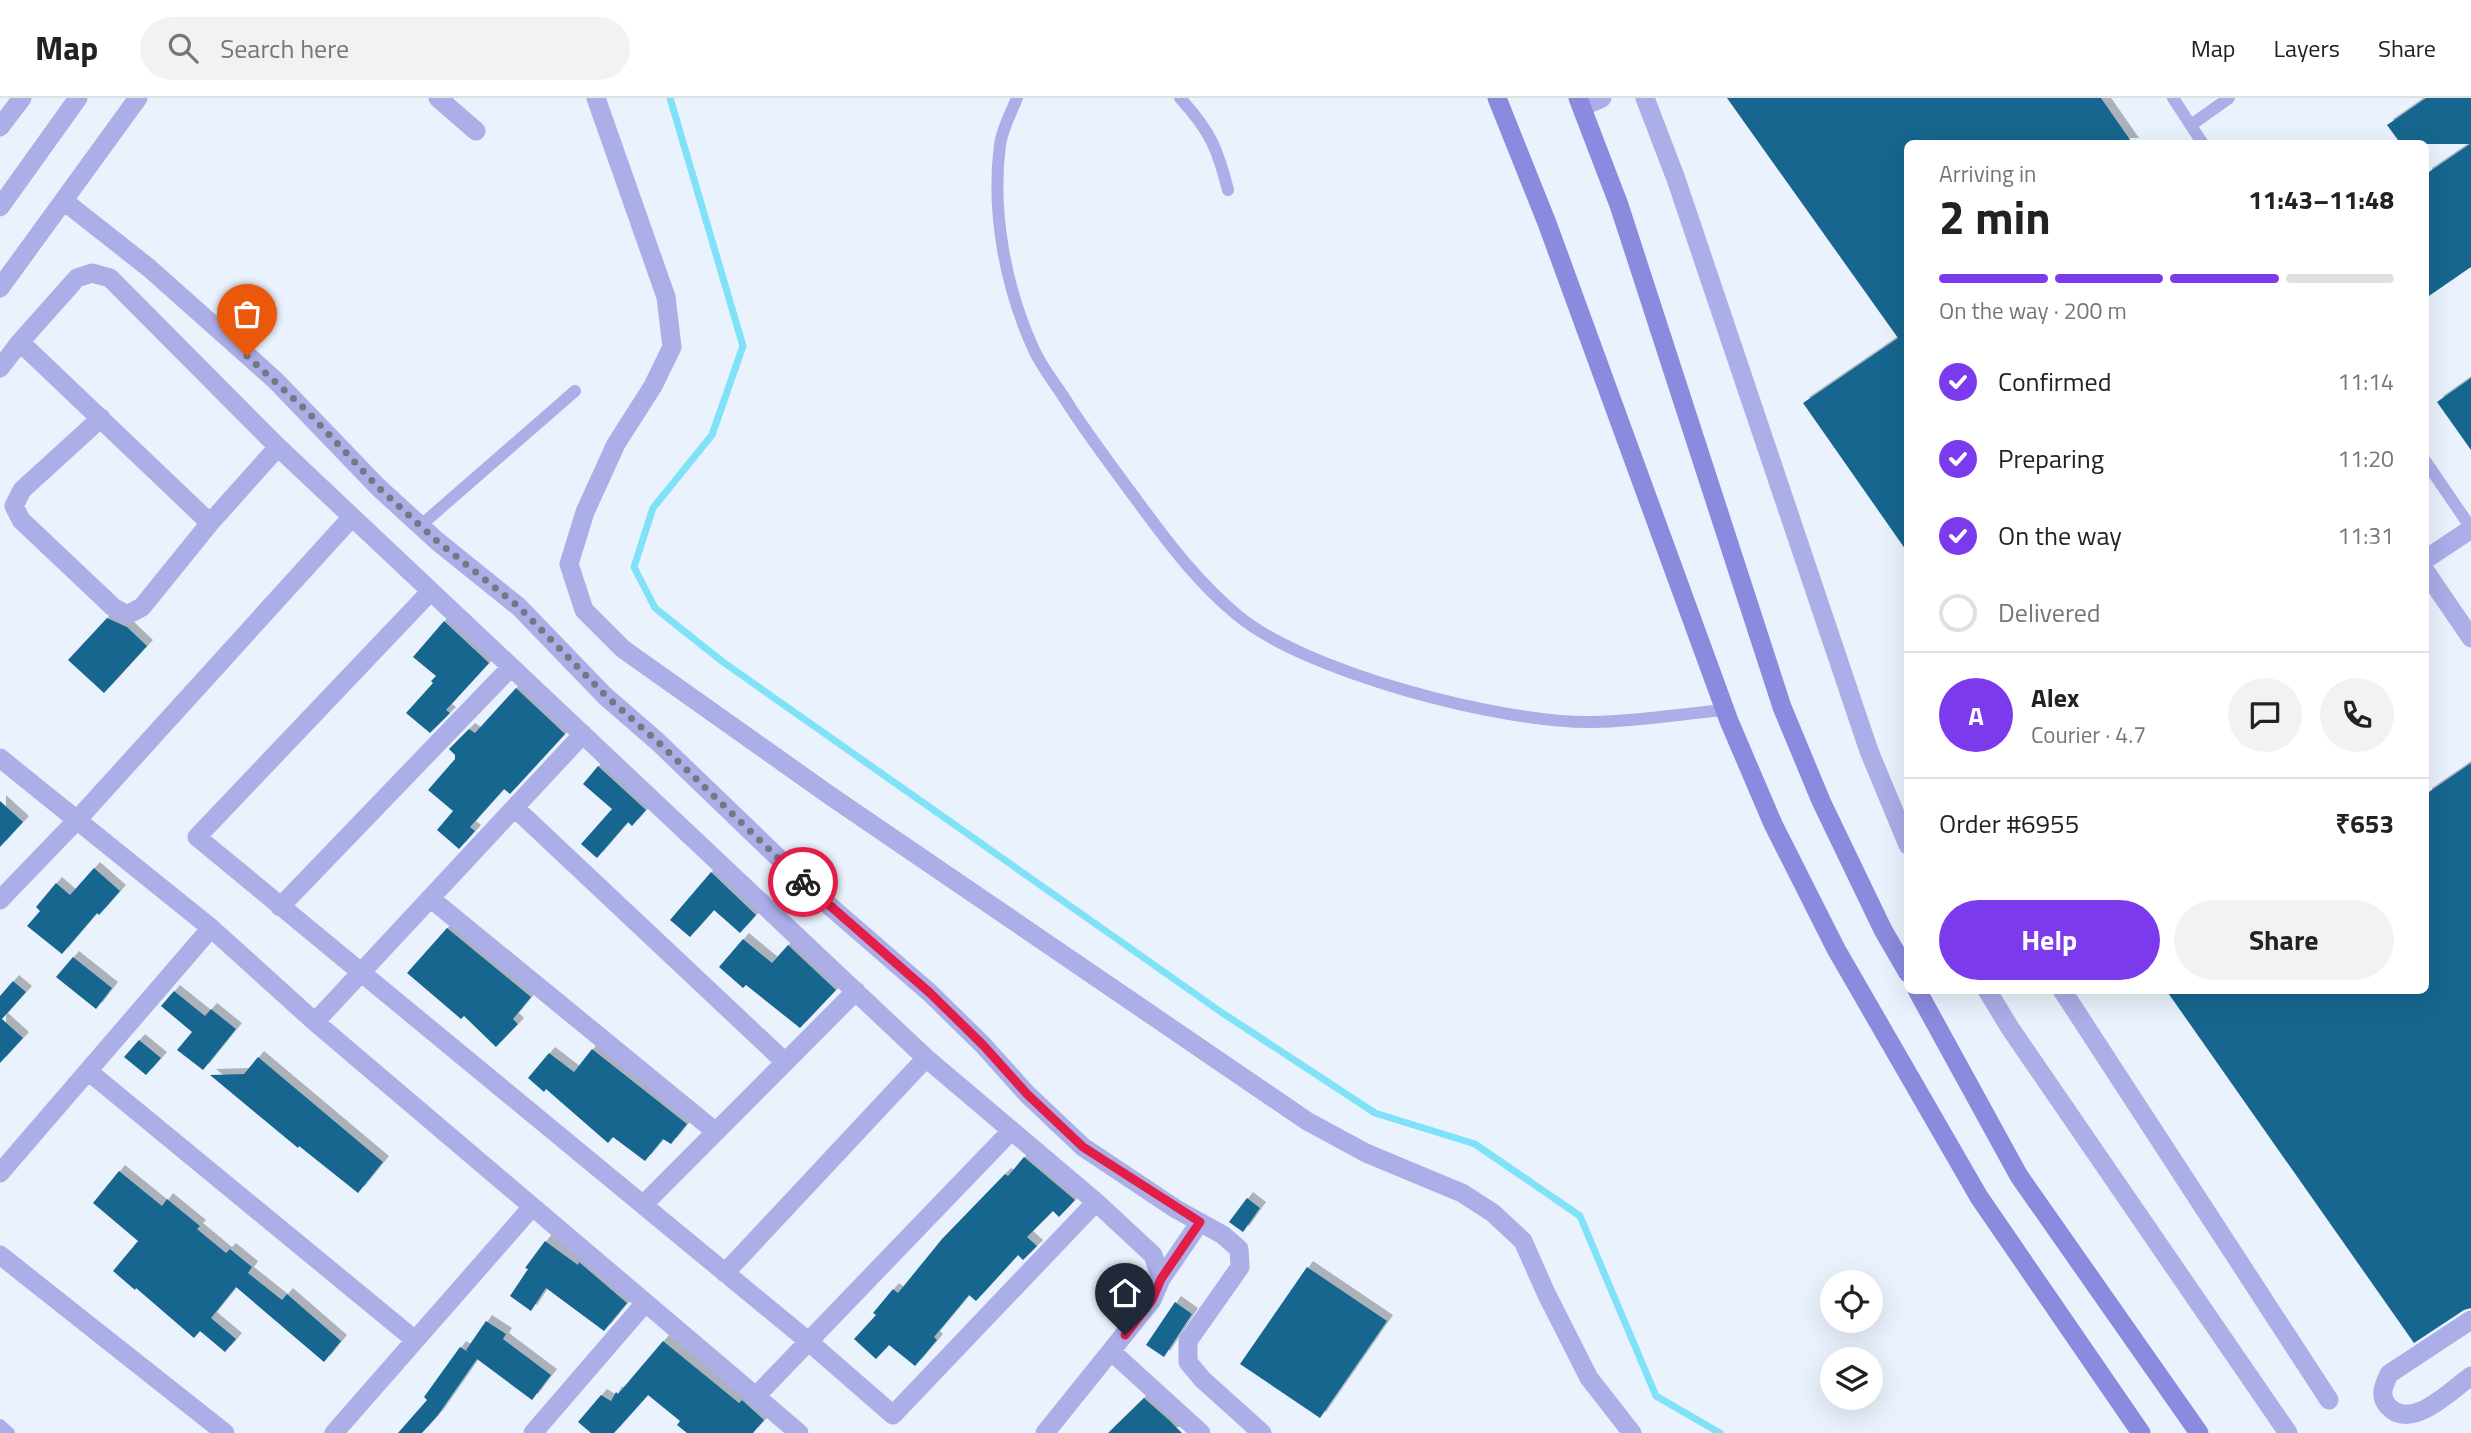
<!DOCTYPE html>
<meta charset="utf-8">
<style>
:root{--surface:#fff;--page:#f2f2f2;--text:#222;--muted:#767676;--line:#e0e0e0;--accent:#7c3aed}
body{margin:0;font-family:"Titillium Web",sans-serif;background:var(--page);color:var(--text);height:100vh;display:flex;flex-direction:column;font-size:26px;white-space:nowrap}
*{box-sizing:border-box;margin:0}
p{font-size:23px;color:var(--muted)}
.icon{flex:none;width:38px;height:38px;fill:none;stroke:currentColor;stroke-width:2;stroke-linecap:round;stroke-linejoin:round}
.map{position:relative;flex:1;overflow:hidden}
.drawer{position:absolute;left:1904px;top:42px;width:525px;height:854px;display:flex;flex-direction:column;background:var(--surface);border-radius:10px;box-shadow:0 7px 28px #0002}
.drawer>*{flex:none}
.fabs{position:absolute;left:1820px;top:1172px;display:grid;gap:14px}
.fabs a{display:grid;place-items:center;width:63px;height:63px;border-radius:50%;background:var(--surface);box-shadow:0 7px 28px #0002;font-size:35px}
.pin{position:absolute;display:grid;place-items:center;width:60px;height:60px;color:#fff;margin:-72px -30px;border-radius:50% 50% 50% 0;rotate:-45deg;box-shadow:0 0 7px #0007}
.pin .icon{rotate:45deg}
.courier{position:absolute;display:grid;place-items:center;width:70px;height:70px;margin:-35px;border:5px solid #e11d48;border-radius:50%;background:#fff;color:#222;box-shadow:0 2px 9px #0007}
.summary em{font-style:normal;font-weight:700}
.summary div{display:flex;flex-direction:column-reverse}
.summary{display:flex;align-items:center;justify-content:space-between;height:119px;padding:0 35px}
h1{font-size:46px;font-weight:700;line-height:52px}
.bar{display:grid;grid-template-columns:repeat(4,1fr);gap:10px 7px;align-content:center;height:84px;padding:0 35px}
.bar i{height:9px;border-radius:5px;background:var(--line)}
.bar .current{background:var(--accent)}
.bar p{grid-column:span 4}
.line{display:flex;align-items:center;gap:18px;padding:0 35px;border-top:2px solid var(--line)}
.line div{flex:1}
.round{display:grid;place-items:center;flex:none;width:74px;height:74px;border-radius:37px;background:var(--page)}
ol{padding:0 35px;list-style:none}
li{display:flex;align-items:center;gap:21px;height:77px}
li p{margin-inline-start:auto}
li .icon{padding:7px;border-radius:50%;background:var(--accent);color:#fff;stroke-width:4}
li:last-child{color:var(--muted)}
li i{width:38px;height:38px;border:4px solid var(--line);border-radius:50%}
.primary-button{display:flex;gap:14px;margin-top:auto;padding:14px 35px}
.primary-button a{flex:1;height:80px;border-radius:42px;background:var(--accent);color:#fff;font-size:28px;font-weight:700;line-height:80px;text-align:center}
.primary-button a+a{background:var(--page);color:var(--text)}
header{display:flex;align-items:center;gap:42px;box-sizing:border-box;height:98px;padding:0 35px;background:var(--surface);border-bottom:2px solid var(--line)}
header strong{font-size:33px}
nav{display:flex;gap:38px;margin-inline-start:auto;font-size:24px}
.search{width:490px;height:63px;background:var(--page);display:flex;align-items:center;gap:18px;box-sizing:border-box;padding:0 24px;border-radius:38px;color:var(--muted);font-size:26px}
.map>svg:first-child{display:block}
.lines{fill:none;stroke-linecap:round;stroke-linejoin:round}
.stream{stroke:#80e2f8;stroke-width:7}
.building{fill:#17668f;filter:url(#shadow)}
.service{stroke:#abaee7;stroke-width:12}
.minor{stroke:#abaee7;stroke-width:19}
.tertiary{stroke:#abaee7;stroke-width:19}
.secondary{stroke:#8a8bdf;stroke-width:19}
.done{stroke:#737982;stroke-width:7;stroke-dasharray:0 12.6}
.route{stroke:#e11d48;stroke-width:9}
</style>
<header>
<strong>Map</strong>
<div class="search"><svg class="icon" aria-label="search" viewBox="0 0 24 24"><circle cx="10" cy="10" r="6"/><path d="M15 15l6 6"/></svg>Search here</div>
<nav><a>Map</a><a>Layers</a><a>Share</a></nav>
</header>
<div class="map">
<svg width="2471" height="1335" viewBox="0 0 2471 1335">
<defs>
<filter id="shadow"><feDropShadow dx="6" dy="-6" stdDeviation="0" flood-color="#0004"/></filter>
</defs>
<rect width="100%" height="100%" fill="#eaf2fd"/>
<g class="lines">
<path class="stream" d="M670,0l73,248 -31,89 -59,73 -19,59 21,41 68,54 498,350 154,101 100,31 105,72 76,180 64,37"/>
</g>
<path class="building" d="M1727,0h374l32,46h-225v409l-105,-150 95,-65z
M2426,0h45v169l-45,31v-124l44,-30h-69l-14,-19z
M2471,280v72l-34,-48z
M107,520l20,9 20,19 -43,47 -36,-33z
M444,523l45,42 -43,47 4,3 -20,20 -24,-20 27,-30 -2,-2 5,-5 -23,-19z
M516,590l49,46 -55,60 -6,-5 -34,38 5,4 -16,18 -22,-19 16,-19 -25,-21 27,-31v-4l-6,-6 20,-20 6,4z
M2471,665v545l-7,2 -50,33 -248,-353h260v-196z
M598,668l48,44 -14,16 -4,-4 -31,36 -16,-14 31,-35 -29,-25z
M0,703l23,21 -23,25z
M94,770l26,23 -21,24 -2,-2 -35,41 -35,-28 13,-15 -4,-4 20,-24 14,12z
M711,774l45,43 -16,18 -26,-23 -24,27 -20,-17z
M447,830l84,69 -18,22 5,5 -22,23 -32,-31 -3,3 -54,-46z
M743,841l29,24 16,-18 48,45 -36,38 -54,-43 -3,3 -24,-21z
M73,859l39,31 -16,21 -40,-32z
M13,883l13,11 -24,27 21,19 -23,25v-67z
M174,893l31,25 6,-7 25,20 -33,41 -26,-20 15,-18 -31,-26z
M139,942l22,18 -15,17 -22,-18z
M592,951l95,75 -16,20 -8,-5 -18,22 -32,-24 -5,6 -62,-54 -2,3 -16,-14 21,-25 25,19z
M258,959l125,105 -25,31 -59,-47 -1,2 -88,-73 34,-1z
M1024,1059l51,43 -16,17 -6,-6 -26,26 10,9 -14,14 -5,-5 -42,46 -7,-6 -35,42 3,3 -22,26 -26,-21 -13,14 -22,-20 22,-24 -3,-2 20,-24 5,4 44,-54 63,-65 3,2z
M119,1073l43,35 5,-7 33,27 -3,3 29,24 4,-4 22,18 -4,6 34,27 5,-6 54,47 -17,21 -88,-75 -25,31 25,21 -11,13 -25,-21 -6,7 -58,-50 -1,2 -22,-19 25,-30 -45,-38z
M1247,1100l13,10 -17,24 -14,-10z
M545,1143l33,24 1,-3 48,41 -23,28 -58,-43 -15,23 -21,-15 18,-27 -3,-1z
M1307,1169l80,54 -67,97 -80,-54z
M1175,1204l17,12 -28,43 -18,-12z
M486,1223l20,13 -3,5 48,36 -19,25 -55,-41 -39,56 -16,18h-24l29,-33 -3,-3 36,-50 10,6 -4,-3z
M663,1243l76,62 3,-3 22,20 -11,13h-66l-10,-8 3,-4 -32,-26 -34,38h-23l-13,-11 23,-27 10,6 5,-9 2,2z
M1144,1300l25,22 13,13h-74z"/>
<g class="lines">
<path class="service" d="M1017,0c-6,15 -15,31 -17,47 -9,68 6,144 34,205 9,20 25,38 36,57 23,35 49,69 74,103 28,38 56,74 92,104 67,58 268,110 357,108 44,-1 88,-8 132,-12
M1180,0c30,33 37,49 48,92
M2173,0l30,46
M2191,27l38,-27
M2426,364l45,66
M420,428l155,-135
M0,1327l9,8"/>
<path class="minor" d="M438,0l38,33
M596,0l70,199 6,50 -19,39 -37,58 -31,68 -16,52 15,46 39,39 209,148 475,324 59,32 96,40 31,20 30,28 23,52 43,85 43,55
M1645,0l31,81 193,572 39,94
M1582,9l20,-9
M64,103l85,67 126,112 103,107 59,54 82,66 86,89 53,46 159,153 113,98 53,52 44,49 56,53 93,62 47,26 16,14 1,18 -52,74v21l14,17 60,54
M0,190l138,-190
M20,244l190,181
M0,270l20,-26 57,-64 15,-5 18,5 168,169 648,611 170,144 57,53 8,24
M101,320l-79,72 -8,16 7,14 92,87 14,8 15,-8 68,-84 68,-76
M2426,461l45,-30
M2426,474l45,66
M431,493l-234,246 611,504 85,74 203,-213
M0,660l211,170 104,94 484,411
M515,710l270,254
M430,800l286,234
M0,802l77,-80 275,-303
M280,809l231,-240
M1987,892l23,38 278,405
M2062,892l267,410
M315,924l268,-288
M88,973l327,269
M0,1075l211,-245
M643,1107l213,-214
M0,1157l225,178
M725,1175l201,-215
M2471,1222l-82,54c-5,11 -10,21 -2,31 23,28 63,-14 84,-29
M1112,1254l89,81
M755,1299l256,-266
M334,1335l198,-226
M533,1335l112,-130
M1045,1335l107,-133 9,-21 39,-57"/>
<path class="tertiary" d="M0,29l22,-29
M0,109l78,-109"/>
<path class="secondary" d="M1497,0l50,125 182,498 44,103 63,125 143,248 162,236
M1578,0l41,107 163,502 39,94 62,129 25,43
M1917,892l102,186 180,257"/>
</g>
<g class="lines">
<path class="done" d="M247,258l60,55 71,76 59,54 82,66 87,89 52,46 145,140"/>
<path class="route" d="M803,784l127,111 53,52 44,49 56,53 117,75 -39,57 -9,21 -27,35"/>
</g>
</svg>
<div class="fabs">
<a><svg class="icon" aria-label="locate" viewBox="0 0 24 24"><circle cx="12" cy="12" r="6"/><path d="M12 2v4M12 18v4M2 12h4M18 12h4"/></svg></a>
<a><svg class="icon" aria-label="layers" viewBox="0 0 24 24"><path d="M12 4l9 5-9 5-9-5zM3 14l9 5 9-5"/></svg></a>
</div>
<div class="pin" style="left:247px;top:258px;background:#ea580c"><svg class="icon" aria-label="bag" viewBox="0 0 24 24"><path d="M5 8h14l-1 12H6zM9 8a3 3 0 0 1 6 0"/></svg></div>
<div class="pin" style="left:1125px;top:1237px;background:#1f2937"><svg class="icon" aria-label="home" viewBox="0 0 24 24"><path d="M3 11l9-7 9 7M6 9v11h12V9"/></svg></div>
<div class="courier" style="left:803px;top:784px"><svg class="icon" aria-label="bike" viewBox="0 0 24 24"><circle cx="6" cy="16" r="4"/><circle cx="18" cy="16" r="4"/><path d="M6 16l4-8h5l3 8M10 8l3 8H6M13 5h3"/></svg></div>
<section class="drawer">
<div class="summary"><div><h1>2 min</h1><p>Arriving in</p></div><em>11:43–11:48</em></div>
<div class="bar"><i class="current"></i><i class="current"></i><i class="current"></i><i></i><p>On the way · 200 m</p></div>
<ol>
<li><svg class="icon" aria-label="check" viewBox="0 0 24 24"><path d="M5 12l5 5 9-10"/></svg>Confirmed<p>11:14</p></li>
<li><svg class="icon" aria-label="check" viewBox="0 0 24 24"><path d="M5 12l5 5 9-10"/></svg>Preparing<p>11:20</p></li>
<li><svg class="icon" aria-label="check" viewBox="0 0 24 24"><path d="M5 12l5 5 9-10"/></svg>On the way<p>11:31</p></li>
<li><i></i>Delivered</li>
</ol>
<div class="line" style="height:126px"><b class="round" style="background:var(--accent);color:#fff">A</b><div><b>Alex</b><p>Courier · 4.7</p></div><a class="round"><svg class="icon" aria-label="chat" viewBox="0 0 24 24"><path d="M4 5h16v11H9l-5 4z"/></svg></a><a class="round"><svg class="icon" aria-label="phone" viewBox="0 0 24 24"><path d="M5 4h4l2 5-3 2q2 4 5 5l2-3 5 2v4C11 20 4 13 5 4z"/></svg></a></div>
<div class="line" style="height:91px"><div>Order #6955</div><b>₹653</b></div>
<div class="primary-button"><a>Help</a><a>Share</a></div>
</section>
</div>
